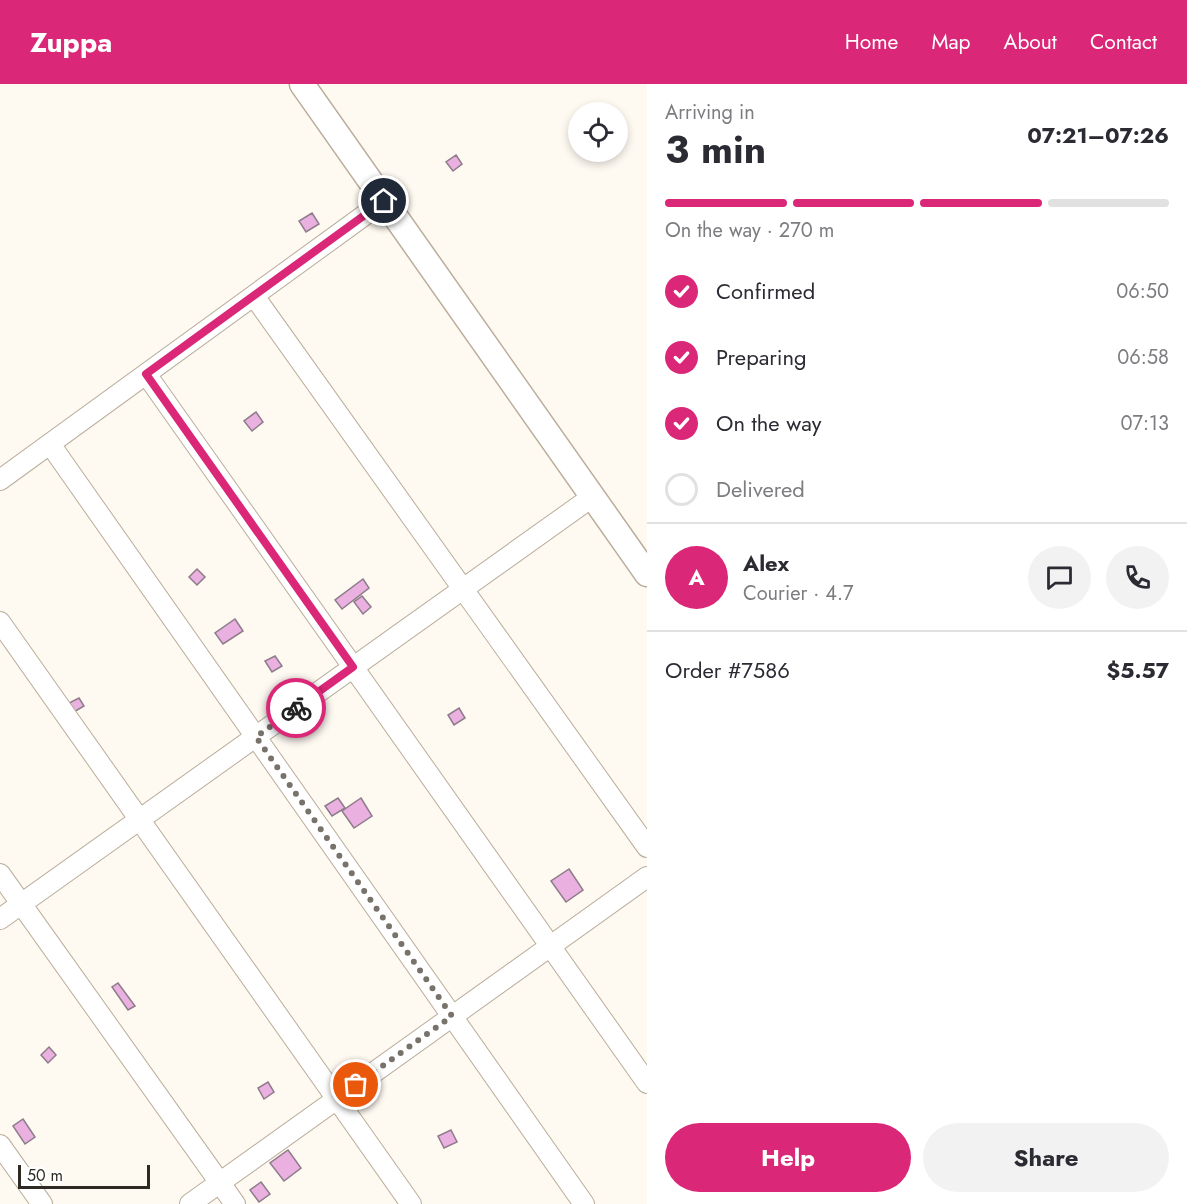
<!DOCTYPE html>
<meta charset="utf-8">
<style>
:root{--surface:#fff;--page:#f2f2f3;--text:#2b2b33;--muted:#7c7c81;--line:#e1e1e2;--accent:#db2777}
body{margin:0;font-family:Jost,sans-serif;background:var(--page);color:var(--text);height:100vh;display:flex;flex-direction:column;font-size:22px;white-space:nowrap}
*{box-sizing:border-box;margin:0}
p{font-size:20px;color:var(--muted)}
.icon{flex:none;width:33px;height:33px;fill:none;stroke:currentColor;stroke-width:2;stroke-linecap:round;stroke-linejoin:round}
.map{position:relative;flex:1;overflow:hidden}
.sheet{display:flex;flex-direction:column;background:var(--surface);width:540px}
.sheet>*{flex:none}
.tools{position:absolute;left:568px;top:18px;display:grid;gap:12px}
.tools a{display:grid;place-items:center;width:60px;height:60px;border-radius:50%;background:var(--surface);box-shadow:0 3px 9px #0003;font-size:30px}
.scale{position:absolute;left:18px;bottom:15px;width:132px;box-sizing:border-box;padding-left:6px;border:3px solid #2e2922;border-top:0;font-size:16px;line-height:21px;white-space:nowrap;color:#2e2922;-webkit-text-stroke:4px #fff;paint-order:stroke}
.pin{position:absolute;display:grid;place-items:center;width:51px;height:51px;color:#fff;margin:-26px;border:3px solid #fff;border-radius:50%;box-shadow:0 2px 6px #0007}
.courier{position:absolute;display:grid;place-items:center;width:60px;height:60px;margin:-30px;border:4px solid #db2777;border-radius:50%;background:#fff;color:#222;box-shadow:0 2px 8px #0007}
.head em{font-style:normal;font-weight:700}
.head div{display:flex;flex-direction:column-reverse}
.head{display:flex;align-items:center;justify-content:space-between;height:102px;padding:0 18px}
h1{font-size:39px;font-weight:700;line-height:45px}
.bar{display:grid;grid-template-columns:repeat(4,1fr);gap:9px 6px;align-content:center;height:72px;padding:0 18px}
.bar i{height:8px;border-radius:4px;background:var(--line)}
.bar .current{background:var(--accent)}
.bar p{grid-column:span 4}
.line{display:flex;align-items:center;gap:15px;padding:0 18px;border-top:2px solid var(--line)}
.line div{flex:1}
.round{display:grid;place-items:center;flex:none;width:63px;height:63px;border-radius:32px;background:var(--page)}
ol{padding:0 18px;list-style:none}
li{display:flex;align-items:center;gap:18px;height:66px}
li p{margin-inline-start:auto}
li .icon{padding:6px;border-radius:50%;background:var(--accent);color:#fff;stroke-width:4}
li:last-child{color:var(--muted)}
li i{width:33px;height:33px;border:3px solid var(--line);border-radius:50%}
.cta{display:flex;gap:12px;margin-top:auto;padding:12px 18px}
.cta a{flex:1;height:69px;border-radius:36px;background:var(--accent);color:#fff;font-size:24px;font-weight:700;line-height:69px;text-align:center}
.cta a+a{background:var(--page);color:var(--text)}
header{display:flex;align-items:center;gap:36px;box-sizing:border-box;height:84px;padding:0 30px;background:var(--accent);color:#fff}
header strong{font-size:28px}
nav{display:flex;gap:33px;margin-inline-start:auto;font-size:21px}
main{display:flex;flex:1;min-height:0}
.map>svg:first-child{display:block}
.building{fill:#e9b0e0;stroke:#8d7c8a;stroke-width:1.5}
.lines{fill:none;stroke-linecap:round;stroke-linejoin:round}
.minor-casing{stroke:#baad9b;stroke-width:22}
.tertiary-casing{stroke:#baad9b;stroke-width:27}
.minor{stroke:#fff;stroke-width:20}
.tertiary{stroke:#fff;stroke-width:24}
.done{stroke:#77726a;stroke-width:6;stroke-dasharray:0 10.8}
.route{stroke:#db2777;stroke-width:8}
</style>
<header>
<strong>Zuppa</strong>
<nav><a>Home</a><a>Map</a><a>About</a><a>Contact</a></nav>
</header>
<main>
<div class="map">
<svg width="647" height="1120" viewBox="0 0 647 1120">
<rect width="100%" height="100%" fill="#fef9f1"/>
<path class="building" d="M456,71l6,9 -9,7 -7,-9z
M312,129l7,11 -13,8 -7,-11z
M256,328l7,10 -11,9 -8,-10z
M197,485l8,8 -8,8 -8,-8z
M363,495l6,9 -27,21 -7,-9z
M362,512l9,11 -8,7 -9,-12z
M235,535l8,12 -20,13 -8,-11z
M275,572l7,10 -10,6 -7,-11z
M79,614l5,8 -10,6 -5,-9z
M459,624l6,10 -11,7 -6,-10z
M338,714l7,10 -13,8 -7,-10z
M361,714l11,18 -18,12 -12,-17z
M569,785l14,21 -17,12 -15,-21z
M118,899l17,23 -7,4 -16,-23z
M49,963l7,8 -8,8 -7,-8z
M268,998l6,10 -10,7 -6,-11z
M23,1035l12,18 -10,7 -12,-18z
M451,1046l6,12 -13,6 -6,-12z
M288,1066l13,18 -17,13 -14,-18z
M261,1098l9,12 -11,8 -9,-12z"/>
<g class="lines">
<defs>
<path id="minor" d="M254,212l393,551
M146,290l501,709
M50,360l534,760
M0,396l384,-279
M0,538l411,582
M0,790l235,330
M0,835l592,-422
M0,1061l42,59
M190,1120l457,-327"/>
<path id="tertiary" d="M302,0l345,490"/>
</defs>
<use href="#minor" class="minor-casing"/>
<use href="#tertiary" class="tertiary-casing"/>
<use href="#minor" class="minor"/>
<use href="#tertiary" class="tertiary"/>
</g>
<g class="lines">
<path class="done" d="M296,624l-40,29 196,279 -96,69"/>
<path class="route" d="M296,624l57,-41 -207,-293 238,-173"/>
</g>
</svg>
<div class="tools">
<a><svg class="icon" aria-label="locate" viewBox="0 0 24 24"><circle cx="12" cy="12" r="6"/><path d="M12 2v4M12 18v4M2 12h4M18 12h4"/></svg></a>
</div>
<div class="scale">50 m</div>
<div class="pin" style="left:356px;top:1001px;background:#ea580c"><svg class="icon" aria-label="bag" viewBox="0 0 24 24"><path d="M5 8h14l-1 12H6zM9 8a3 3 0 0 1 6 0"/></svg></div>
<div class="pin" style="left:384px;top:117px;background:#1f2937"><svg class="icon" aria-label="home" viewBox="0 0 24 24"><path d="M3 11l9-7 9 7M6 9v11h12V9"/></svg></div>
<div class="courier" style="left:296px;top:624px"><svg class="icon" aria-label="bike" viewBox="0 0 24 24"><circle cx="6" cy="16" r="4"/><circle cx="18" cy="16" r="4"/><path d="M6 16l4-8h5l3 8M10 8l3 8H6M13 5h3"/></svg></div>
</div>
<section class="sheet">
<div class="head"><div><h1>3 min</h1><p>Arriving in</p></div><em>07:21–07:26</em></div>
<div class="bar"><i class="current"></i><i class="current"></i><i class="current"></i><i></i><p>On the way · 270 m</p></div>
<ol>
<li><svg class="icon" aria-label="check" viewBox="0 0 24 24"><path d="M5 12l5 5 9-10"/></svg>Confirmed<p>06:50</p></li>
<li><svg class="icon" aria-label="check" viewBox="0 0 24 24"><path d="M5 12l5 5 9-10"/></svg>Preparing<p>06:58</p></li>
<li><svg class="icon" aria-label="check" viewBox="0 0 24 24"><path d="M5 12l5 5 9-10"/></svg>On the way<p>07:13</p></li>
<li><i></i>Delivered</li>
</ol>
<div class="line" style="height:108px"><b class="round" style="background:var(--accent);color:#fff">A</b><div><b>Alex</b><p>Courier · 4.7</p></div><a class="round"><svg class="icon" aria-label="chat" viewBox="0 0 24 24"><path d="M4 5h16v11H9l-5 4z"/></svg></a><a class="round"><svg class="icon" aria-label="phone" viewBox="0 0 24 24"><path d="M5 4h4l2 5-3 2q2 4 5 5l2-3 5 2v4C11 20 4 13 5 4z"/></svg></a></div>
<div class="line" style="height:78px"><div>Order #7586</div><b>$5.57</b></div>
<div class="cta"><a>Help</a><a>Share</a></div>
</section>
</main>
